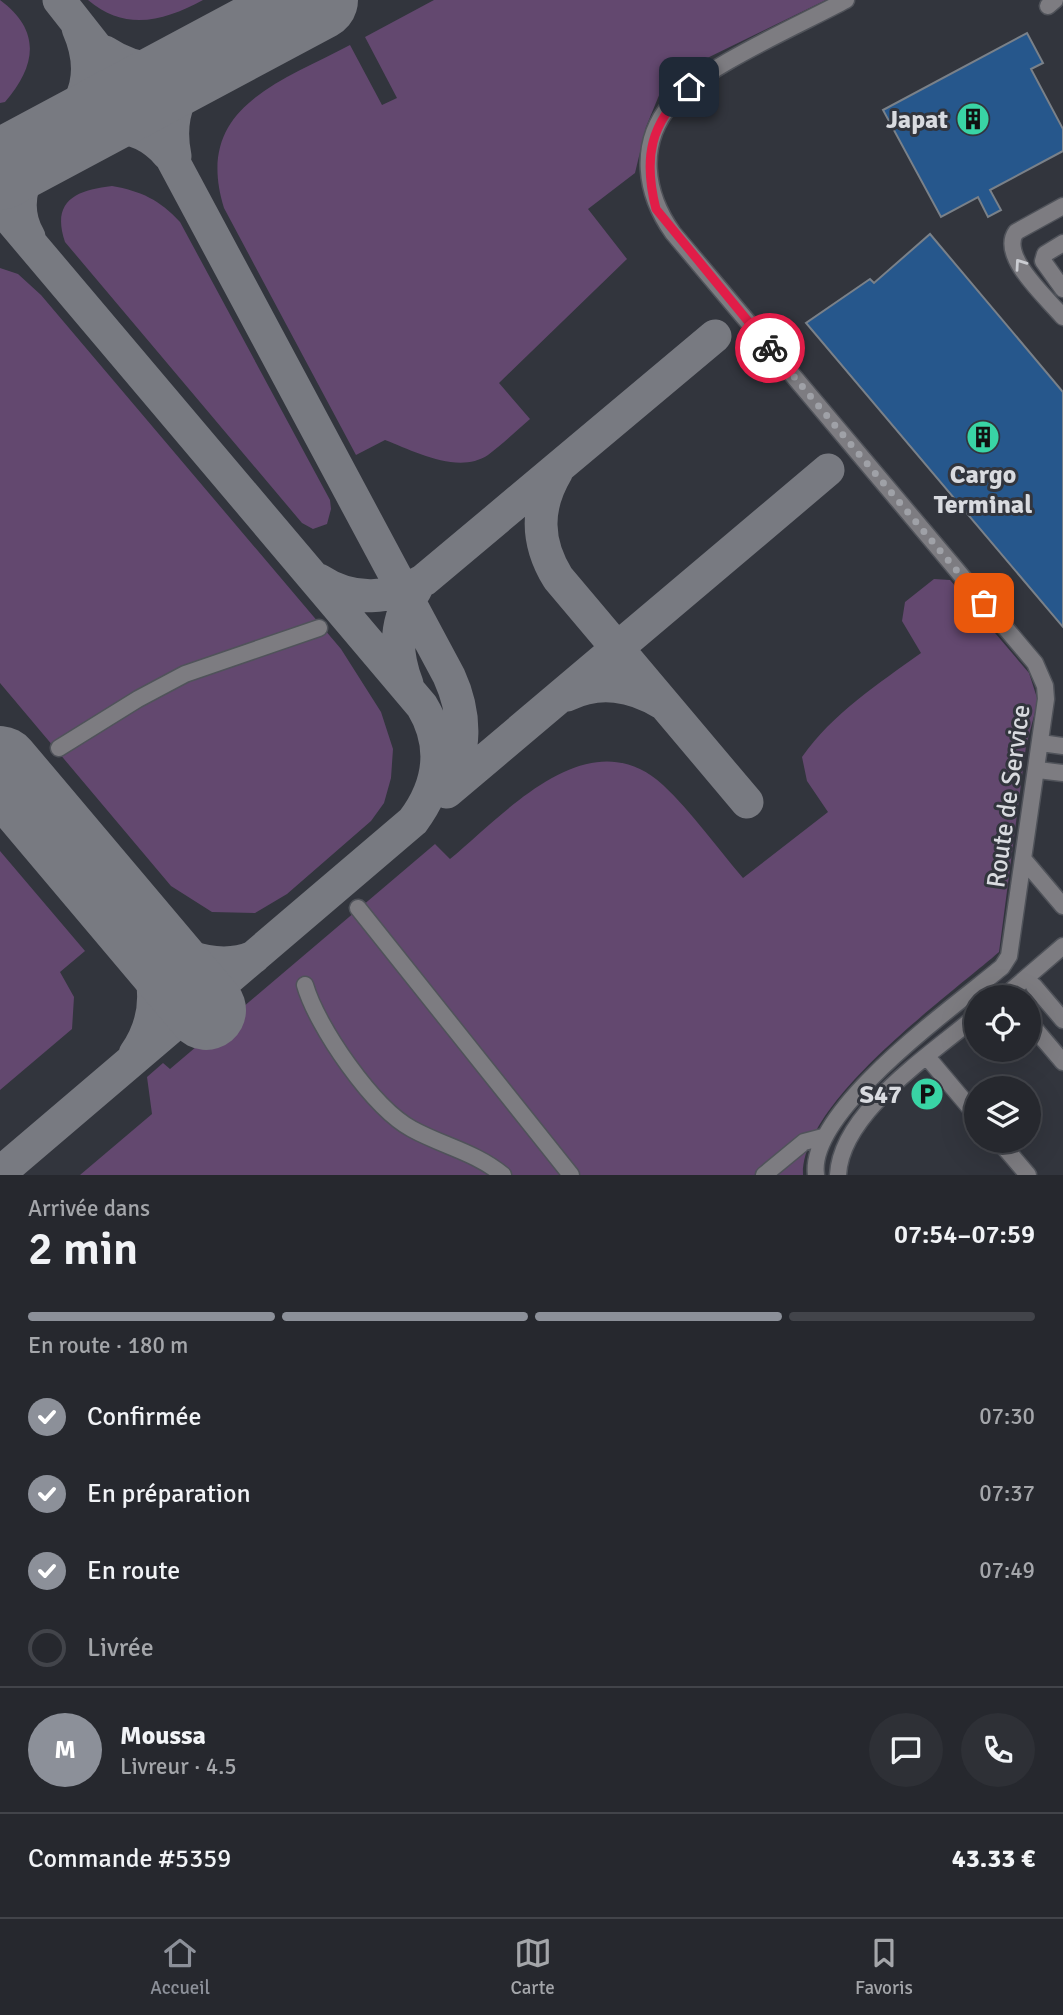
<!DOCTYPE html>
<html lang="fr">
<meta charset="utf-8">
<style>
:root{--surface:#26282e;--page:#2e3036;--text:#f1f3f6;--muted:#a4a6aa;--line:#42444a;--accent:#8c9099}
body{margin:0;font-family:Signika,sans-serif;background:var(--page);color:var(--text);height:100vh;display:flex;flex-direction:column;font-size:26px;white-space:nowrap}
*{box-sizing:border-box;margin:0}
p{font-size:23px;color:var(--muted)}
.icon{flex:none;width:38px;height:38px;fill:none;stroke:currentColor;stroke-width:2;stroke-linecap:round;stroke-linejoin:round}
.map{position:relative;height:1175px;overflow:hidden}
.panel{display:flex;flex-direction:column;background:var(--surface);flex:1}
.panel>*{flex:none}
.buttons{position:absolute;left:964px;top:985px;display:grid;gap:14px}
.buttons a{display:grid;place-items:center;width:77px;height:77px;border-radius:50%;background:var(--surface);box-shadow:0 7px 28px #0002,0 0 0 2px var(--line);font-size:35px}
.pin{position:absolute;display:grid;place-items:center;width:60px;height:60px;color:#fff;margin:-30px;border-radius:14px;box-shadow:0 4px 10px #0006}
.courier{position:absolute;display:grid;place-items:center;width:70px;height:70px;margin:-35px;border:5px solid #e11d48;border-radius:50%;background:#fff;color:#222;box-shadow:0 2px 9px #0007}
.head em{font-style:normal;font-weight:600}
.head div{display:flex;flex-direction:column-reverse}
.head{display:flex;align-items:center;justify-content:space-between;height:119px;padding:0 28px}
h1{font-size:46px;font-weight:600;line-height:52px}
.bar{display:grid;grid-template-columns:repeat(4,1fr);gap:10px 7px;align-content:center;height:84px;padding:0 28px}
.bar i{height:9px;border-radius:5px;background:var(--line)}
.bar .current{background:var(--accent)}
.bar p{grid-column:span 4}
.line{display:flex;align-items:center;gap:18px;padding:0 28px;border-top:2px solid var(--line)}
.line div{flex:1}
.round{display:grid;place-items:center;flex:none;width:74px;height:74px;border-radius:37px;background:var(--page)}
ol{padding:0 28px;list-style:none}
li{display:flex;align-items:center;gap:21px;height:77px}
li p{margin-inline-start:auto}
li .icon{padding:7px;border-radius:50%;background:var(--accent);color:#fff;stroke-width:4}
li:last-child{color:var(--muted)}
li i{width:38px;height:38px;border:4px solid var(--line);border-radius:50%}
.tab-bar{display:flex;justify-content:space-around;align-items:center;height:98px;border-top:2px solid var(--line);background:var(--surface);font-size:19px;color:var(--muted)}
.tab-bar a{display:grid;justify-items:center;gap:4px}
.tab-bar .current{color:var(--accent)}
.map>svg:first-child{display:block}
.green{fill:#63486f}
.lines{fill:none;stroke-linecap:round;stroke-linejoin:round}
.taxiway{stroke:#787a81;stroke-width:33}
.runway{stroke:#787a81;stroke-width:80}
.building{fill:#26578c;stroke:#7a8189;stroke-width:2}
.minor-casing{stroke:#50535a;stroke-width:19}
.minor{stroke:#7d7c81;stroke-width:16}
.oneway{stroke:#cbcdd2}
.done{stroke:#9fa1a7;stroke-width:7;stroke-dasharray:0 12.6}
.route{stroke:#e11d48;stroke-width:9}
.labels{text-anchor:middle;stroke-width:6;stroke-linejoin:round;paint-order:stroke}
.poi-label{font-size:26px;font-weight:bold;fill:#d9dbe0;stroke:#32353d;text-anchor:end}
.street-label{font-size:26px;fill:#d9dbe0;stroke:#32353d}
</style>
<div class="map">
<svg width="1063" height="1175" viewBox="0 0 1063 1175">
<rect width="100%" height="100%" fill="#32353d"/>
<path class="green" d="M0,0c42,31 36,66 5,102l-5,1z
M88,0h115c-39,21 -77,32 -115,0z
M434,0h392l-129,63 -28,8 -23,56 -11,46 -47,36 39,50 -128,124 31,36c-14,12 -27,25 -42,36 -30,20 -74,-4 -103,-15l-29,15 -132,-247c-31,-100 54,-125 126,-163l32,60 15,-7 -32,-61z
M112,186c29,5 48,14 68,36l150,278 1,9 -4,15 -14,5 -11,-6 -237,-281c-14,-41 11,-52 47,-56z
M0,268l18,6 23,21 300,354 40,63 12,37 -2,29 -7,25 -13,18 -84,73 -32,19 -43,-1 -41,-26 -171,-203z
M934,579l16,1 79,93 9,28 -12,45 -27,206c-53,46 -198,150 -196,223h-723l72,-61 -5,-37 16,-14 7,6 265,-225 15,15c56,-46 139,-142 213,-74 29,27 54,63 80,93l85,-66 -21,-31 -5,-24c31,-44 76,-73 119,-104l-19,-32 3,-19z
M0,851l85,100 -25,21 14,25 -2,32 -72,61z"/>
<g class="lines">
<path class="taxiway" d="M59,0l88,112 302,564c17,37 19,78 -5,113
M105,52c35,23 67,21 104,6
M65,135c37,-13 76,-13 103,19
M28,155c46,-33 76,-68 50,-127
M175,156c-9,-44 8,-76 43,-102
M0,207l422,499c24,40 18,79 -9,115l-413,352
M29,237c-19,-33 -5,-72 24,-94
M557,471c-22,37 -21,71 1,107l189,224
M319,580c33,22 72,20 105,0l291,-244
M407,684c-13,-34 -12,-64 9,-95
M567,695c32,-16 66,-10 95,8
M447,792l381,-322
M120,909c32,45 49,96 15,145
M132,921c28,30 82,53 122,36"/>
<path class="runway" d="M0,170l318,-170
M0,766l206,244"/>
</g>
<path class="building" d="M1027,33l16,30 -12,6 32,60v22l-73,39 11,20 -13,7 -10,-20 -37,20 -58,-107z
M930,234l133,158v235l-257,-304 64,-44 4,4z"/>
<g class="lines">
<defs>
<path id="minor" d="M1048,6l7,-6
M1063,206l-47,26c-17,24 31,66 47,85
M1063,243l-18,11 -2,7 20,28
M1041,743l22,3
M59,748l79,-49 47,-25 134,-46
M1038,770l25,3
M1024,860l39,46
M358,908l213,267
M305,985c12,42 68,123 107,144 31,17 63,23 91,46
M1034,986l29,34
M1006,995l57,-49
M1029,1022l34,40
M928,1058l48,57
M999,1141l29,34
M764,1175l40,-33 19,-5
M816,1175c-9,-64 139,-169 186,-208l7,-11 37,-257 -1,-13 -10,-23 -362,-430c-28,-39 -36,-89 -2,-129 29,-36 131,-80 175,-104
M838,1175c3,-63 94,-121 138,-159"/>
</defs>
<use href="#minor" class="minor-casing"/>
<use href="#minor" class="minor"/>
</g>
<defs><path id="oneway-chevron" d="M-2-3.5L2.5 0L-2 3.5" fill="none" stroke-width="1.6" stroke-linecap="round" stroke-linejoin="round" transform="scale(1.75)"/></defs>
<use class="oneway" href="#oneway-chevron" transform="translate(1020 264) rotate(-125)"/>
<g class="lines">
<path class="done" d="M770,348l214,255"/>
<path class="route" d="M689,87c-39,36 -46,71 -33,122l114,139"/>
</g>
<defs>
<symbol id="building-disc" viewBox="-11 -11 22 22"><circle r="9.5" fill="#39d4a5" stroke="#32353d"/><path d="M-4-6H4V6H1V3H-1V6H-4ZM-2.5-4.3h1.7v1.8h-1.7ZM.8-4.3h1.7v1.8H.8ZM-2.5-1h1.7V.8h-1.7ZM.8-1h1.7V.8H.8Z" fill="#111"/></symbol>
<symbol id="parking-disc" viewBox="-11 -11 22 22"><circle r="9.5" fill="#39d4a5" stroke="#32353d"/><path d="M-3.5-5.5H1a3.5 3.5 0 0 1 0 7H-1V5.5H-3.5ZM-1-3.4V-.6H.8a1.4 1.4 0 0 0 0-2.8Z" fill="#111"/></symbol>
</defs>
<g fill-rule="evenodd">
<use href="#building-disc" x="954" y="100" width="38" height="38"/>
<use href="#building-disc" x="964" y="418" width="38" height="38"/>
<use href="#parking-disc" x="908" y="1075" width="38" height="38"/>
</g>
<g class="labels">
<g class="poi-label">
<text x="948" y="128">Japat</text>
<text x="983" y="483" text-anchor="middle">Cargo<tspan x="983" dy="30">Terminal</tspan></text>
<text x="902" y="1103">S47</text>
</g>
<g class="street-label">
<text transform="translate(1008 796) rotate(-82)" y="9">Route de Service</text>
</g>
</g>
</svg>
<div class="buttons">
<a><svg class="icon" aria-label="locate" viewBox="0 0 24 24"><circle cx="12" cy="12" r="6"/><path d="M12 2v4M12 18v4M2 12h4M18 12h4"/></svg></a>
<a><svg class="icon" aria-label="layers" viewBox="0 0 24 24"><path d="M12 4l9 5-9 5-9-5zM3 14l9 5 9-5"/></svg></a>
</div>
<div class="pin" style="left:984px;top:603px;background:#ea580c"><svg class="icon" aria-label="bag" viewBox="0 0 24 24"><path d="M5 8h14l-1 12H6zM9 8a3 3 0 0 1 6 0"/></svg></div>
<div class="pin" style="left:689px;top:87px;background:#1f2937"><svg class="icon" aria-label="home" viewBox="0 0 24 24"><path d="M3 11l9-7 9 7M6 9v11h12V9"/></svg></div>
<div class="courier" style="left:770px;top:348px"><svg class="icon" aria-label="bike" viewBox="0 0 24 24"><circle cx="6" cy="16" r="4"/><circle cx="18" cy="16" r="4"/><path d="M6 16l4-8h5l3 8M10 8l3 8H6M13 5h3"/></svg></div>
</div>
<section class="panel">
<div class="head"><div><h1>2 min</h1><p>Arrivée dans</p></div><em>07:54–07:59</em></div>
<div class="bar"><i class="current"></i><i class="current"></i><i class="current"></i><i></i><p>En route · 180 m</p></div>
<ol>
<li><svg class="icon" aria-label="check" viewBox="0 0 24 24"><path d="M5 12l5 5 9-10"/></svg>Confirmée<p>07:30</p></li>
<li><svg class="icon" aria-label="check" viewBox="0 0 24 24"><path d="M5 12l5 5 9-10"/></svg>En préparation<p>07:37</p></li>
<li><svg class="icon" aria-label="check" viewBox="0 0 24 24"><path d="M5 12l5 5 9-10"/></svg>En route<p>07:49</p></li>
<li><i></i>Livrée</li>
</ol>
<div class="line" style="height:126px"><b class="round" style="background:var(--accent);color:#fff">M</b><div><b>Moussa</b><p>Livreur · 4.5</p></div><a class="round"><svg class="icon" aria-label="chat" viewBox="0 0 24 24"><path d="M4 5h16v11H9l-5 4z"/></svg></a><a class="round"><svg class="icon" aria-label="phone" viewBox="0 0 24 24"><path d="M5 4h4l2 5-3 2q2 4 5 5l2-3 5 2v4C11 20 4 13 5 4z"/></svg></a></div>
<div class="line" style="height:91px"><div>Commande #5359</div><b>43.33 €</b></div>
</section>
<nav class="tab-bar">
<a class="current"><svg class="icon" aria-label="home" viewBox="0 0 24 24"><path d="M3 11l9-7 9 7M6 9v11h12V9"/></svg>Accueil</a>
<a><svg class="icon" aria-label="map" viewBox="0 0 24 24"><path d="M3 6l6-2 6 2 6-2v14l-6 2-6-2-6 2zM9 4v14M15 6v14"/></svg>Carte</a>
<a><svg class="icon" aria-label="saved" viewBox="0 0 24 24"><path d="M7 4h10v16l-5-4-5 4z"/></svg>Favoris</a>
</nav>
